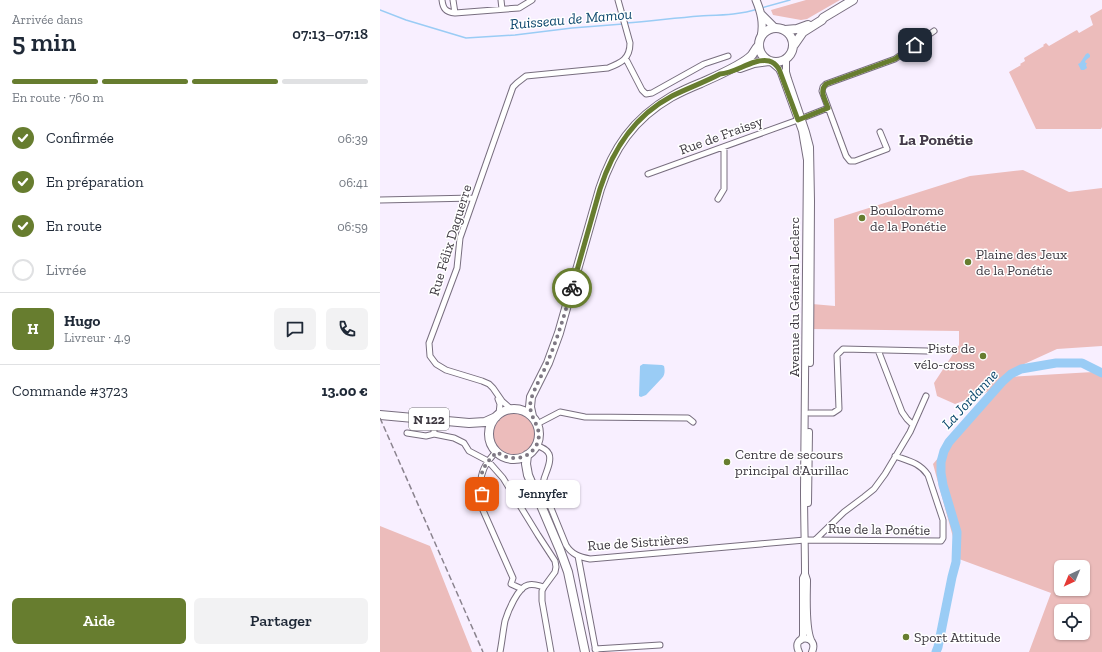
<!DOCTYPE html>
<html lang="fr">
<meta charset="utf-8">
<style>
:root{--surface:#fff;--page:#f2f2f3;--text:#1f2937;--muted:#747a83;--line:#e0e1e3;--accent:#677d2f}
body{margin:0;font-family:"Zilla Slab",serif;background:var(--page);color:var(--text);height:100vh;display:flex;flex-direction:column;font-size:15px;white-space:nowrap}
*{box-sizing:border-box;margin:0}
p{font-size:13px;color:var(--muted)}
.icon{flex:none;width:22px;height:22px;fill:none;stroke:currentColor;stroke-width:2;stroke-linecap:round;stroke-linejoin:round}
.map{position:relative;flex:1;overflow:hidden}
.panel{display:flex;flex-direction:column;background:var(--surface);width:380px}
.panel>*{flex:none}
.needle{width:26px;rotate:224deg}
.fabs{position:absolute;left:674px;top:560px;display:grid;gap:8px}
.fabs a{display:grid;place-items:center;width:36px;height:36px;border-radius:6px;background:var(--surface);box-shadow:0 1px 3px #0004;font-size:20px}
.pin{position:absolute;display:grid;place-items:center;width:34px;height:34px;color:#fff;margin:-17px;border-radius:8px;box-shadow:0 2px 6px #0006}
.courier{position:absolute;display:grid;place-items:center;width:40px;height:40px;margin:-20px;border:3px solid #677d2f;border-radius:50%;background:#fff;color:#222;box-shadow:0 1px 5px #0007}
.bubble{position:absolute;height:28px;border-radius:6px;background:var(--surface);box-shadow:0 1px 3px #0004;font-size:13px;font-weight:600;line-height:28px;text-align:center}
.summary em{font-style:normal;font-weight:600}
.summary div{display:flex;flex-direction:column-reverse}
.summary{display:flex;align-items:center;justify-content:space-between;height:68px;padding:0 12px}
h1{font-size:26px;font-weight:600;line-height:30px}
.bar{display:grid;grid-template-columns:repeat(4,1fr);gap:6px 4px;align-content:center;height:48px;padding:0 12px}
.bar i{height:5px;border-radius:3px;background:var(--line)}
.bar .current{background:var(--accent)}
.bar p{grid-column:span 4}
.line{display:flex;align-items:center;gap:10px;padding:0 12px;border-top:1px solid var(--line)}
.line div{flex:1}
.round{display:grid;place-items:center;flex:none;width:42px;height:42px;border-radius:6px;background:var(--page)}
ol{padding:0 12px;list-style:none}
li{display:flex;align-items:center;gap:12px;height:44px}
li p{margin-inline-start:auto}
li .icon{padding:4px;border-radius:50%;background:var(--accent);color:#fff;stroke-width:4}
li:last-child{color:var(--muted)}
li i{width:22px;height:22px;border:2px solid var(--line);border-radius:50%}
.button{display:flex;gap:8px;margin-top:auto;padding:8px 12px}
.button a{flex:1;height:46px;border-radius:6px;background:var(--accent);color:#fff;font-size:16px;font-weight:600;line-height:46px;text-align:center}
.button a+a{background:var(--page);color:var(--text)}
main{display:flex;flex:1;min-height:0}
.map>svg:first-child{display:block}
.green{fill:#ecbcbb;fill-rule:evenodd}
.water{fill:#9accf5}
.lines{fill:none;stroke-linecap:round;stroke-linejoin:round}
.stream{stroke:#9accf5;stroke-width:1.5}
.river{stroke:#9accf5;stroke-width:9}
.minor-casing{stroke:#786e7f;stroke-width:7}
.tertiary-casing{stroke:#786e7f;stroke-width:8}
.secondary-casing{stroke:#786e7f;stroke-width:9}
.primary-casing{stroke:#786e7f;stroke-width:10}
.minor{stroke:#fff;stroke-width:5}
.tertiary{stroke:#fff;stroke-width:6}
.secondary{stroke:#fff;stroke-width:7}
.primary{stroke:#fff;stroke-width:8}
.rail{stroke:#8a838e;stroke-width:1.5;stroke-dasharray:6 3;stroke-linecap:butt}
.done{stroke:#7e7883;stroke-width:4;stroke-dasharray:0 7.2}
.route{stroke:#677d2f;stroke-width:5}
.poi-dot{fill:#677d2f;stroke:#fff;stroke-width:1.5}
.labels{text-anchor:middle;stroke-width:3;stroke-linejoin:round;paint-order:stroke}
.shield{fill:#fff;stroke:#777479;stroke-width:1}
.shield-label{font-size:13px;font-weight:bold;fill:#3d3840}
.street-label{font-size:14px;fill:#3d3840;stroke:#fff}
.poi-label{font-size:14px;fill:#3d3840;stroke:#fff;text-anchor:start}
.water-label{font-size:15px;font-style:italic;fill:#0c476d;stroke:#fff}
.quarter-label{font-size:16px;font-weight:bold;fill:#453c4b;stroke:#fff}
</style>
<main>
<section class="panel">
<div class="summary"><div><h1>5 min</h1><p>Arrivée dans</p></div><em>07:13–07:18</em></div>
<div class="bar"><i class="current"></i><i class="current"></i><i class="current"></i><i></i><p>En route · 760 m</p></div>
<ol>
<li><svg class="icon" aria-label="check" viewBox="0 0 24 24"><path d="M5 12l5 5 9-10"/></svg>Confirmée<p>06:39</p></li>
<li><svg class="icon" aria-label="check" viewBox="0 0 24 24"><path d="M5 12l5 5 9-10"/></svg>En préparation<p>06:41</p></li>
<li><svg class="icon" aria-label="check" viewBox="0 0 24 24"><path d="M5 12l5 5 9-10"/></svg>En route<p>06:59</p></li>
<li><i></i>Livrée</li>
</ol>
<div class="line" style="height:72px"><b class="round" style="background:var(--accent);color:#fff">H</b><div><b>Hugo</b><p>Livreur · 4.9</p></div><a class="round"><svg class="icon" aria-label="chat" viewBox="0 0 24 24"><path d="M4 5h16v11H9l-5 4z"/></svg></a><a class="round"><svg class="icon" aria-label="phone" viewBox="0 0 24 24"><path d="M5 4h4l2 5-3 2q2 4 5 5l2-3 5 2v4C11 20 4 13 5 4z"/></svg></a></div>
<div class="line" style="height:52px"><div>Commande #3723</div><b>13.00 €</b></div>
<div class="button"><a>Aide</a><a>Partager</a></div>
</section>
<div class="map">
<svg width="722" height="652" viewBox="0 0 722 652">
<rect width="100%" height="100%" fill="#f8efff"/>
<path class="green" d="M426,0h34l-33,19 -6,1 -28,-5 -2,-5z
M722,9v118l-1,2h-65l-27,-57 12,-7 -1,-1 5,-3 -1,-3 20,-12 -1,-1 3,-2 3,3 26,-15 2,-1 2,3 14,-8 -3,-9z
M643,170l46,22 33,-4v158l-45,3 -46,21 -19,20 -37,14 -18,-8 -3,-13 25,-38v-14l-148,-2 1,-25 23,2 -1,-87 136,-43z
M713,372l9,2v278h-73l22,-59 -92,-34 -26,-95 75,-87zM681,567h22v22h-22zM681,611h22v22h-22z
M113 434a21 21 0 1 1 42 0a21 21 0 1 1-42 0Z
M0,526l50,20 42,106h-92z"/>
<path class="water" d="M708,53l2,2v2l-4,3 -1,2 1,1h1l-1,2 1,3 -3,2h-3l-3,-6 2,-1 6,-9z
M263,364l19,1 2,1c1,4 1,9 -2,12l-16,17 -5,2 -2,-1 1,-30z"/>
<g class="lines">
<path class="stream" d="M381,8l29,-8
M0,10l26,10 60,18 49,-3 57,-7 51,-4
M246,23c25,-2 49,-5 74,-7 19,-1 39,-1 58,-7"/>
<path class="river" d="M556,652l2,-5 14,-70 4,-15 1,-30 -14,-47 -2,-12v-11l3,-11 5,-9 53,-60 9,-8 10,-5 35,-6h26l20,10"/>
<defs>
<path id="minor" d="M62,0c1,9 4,12 13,13l64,-5 13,-8
M73,0l2,13
M121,0l1,9
M245,59l2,2 15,29 4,4 6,-1 52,-29 24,-8
M500,132l7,17 -32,12h-5l-4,-5 -24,-65 1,-4 3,-3 69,-25 39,-28
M268,174l147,-53 33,-13
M338,199l6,-10v-42
M0,200l94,-2
M498,350l24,62 5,7 6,6
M118,399l2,5 -1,10
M131,409l-9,-8 -9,-13 -4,-4 -7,-3 -36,-11 -10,-6 -6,-8 -1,-13 28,-75 3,-30 53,-151 4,-4 9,-7 82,-8c13,-5 22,-9 22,-25l-12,-43
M429,413h24l6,-4 -2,-54 6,-6 84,2
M157,424l23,-12 25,5 103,1 5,4
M27,433l19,3 8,-2 20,4 10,5 5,8 19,10 15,17 35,57 17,26 1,6 -1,5 -11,15 -2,4v10l9,51
M54,434v-14
M156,445c5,2 11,4 13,9 3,7 -3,18 -5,25 -1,4 0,8 0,12l22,54c6,10 14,12 24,14l215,-19 136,1 2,-3v-18l-15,-45c-8,-12 -19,-14 -33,-19
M117,451c-11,11 -18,22 -16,38 0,7 2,12 1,19l31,70 -2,6 11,5
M435,540l29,-28 20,-15 10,-8 11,-15 25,-42 16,-36
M198,556l18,96
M215,649l65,-4
M120,652c2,-10 3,-21 5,-31 3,-10 13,-34 23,-36 6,-2 11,1 16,2"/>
<path id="tertiary" d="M406,60v12l2,7 18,53 4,15 1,54 -1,162
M391,62l8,7 2,4 21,58 5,29 -3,331c0,28 1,55 1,83l-2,4v58l-2,4
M428,503l1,-71
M425,574l2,6c0,16 -2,46 4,60
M419,652c-9,-18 21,-18 13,0"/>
<path id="secondary" d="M376,0c5,12 8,23 5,37
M381,14l14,14"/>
<path id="primary" d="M379 45a17 17 0 1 1 34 0a17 17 0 1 1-34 0Z
M405,30l12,-1 11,-4
M414,45l9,-13 19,-12 1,-2 30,-18
M360,68l14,-5 15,-2
M109 434a25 25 0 1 1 50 0a25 25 0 1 1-50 0Z
M0,415l89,8 16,-1 11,-5
M152,416l-2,-9 1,-10 17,-34 11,-30 41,-144c13,-40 33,-70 71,-92 9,-5 20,-10 30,-14 13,-6 42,-18 51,-28 2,-3 4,-7 7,-10
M147,455l-1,9 2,11 32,75 8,22 17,80"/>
</defs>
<use href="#minor" class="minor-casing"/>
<use href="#tertiary" class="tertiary-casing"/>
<use href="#secondary" class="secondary-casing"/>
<use href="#primary" class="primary-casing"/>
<use href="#minor" class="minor"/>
<use href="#tertiary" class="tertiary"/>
<use href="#secondary" class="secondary"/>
<use href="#primary" class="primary"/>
<path class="rail" d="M0,418l103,234"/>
</g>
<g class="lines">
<path class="done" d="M102,494c-4,-19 1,-29 15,-42 12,9 30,9 39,-6 10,-19 -10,-28 -5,-46 3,-12 13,-28 17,-39 10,-24 17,-48 24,-73"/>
<path class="route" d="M192,288l28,-99c13,-40 34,-73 72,-93 16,-8 33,-14 48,-22 17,-1 32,-16 49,-13 4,1 8,5 10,8l19,51 30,-12c-3,-9 -9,-17 -2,-24l69,-25 20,-14"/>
</g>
<g class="poi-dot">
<circle cx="482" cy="218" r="4"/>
<circle cx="588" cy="262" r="4"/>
<circle cx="603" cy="356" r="4"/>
<circle cx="347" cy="462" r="4"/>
<circle cx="526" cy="637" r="4"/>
</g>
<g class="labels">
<rect class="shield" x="29" y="408" width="40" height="22" rx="3"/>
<g class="shield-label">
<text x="49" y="424">N 122</text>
</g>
<g class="street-label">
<text transform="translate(341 135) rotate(-20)" y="5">Rue de Fraissy</text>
<text transform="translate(70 240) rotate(-73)" y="5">Rue Félix Daguerre</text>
<text transform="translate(414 297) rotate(-90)" y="5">Avenue du Général Leclerc</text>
<text transform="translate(499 529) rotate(1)" y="5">Rue de la Ponétie</text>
<text transform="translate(258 542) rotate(-4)" y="5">Rue de Sistrières</text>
</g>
<g class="poi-label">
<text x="490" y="215">Boulodrome<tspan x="490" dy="16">de la Ponétie</tspan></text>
<text x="596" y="259">Plaine des Jeux<tspan x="596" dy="16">de la Ponétie</tspan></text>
<text x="595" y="353" text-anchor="end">Piste de<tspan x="595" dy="16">vélo-cross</tspan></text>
<text x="355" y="459">Centre de secours<tspan x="355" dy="16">principal d'Aurillac</tspan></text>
<text x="534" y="642">Sport Attitude</text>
</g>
<g class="water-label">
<text transform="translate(191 19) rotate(-5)" y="5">Ruisseau de Mamou</text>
<text transform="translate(590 399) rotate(-47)" y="5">La Jordanne</text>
</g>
<g class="quarter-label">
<text x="556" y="145">La Ponétie</text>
</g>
</g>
</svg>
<div class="fabs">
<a><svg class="needle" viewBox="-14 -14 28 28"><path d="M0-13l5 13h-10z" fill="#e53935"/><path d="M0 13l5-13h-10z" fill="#747a83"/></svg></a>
<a><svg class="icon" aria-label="locate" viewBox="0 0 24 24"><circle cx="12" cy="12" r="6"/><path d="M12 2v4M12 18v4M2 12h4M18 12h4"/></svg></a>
</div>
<div class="pin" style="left:102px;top:494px;background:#ea580c"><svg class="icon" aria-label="bag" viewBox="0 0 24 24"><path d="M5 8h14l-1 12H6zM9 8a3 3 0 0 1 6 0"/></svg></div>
<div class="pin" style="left:535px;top:45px;background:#1f2937"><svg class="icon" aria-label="home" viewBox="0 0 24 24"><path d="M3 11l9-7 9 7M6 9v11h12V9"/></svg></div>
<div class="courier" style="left:192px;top:288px"><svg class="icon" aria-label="bike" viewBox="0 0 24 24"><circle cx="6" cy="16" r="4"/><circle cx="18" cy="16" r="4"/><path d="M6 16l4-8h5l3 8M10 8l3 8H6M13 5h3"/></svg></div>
<div class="bubble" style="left:126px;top:480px;width:74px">Jennyfer</div>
</div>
</main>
